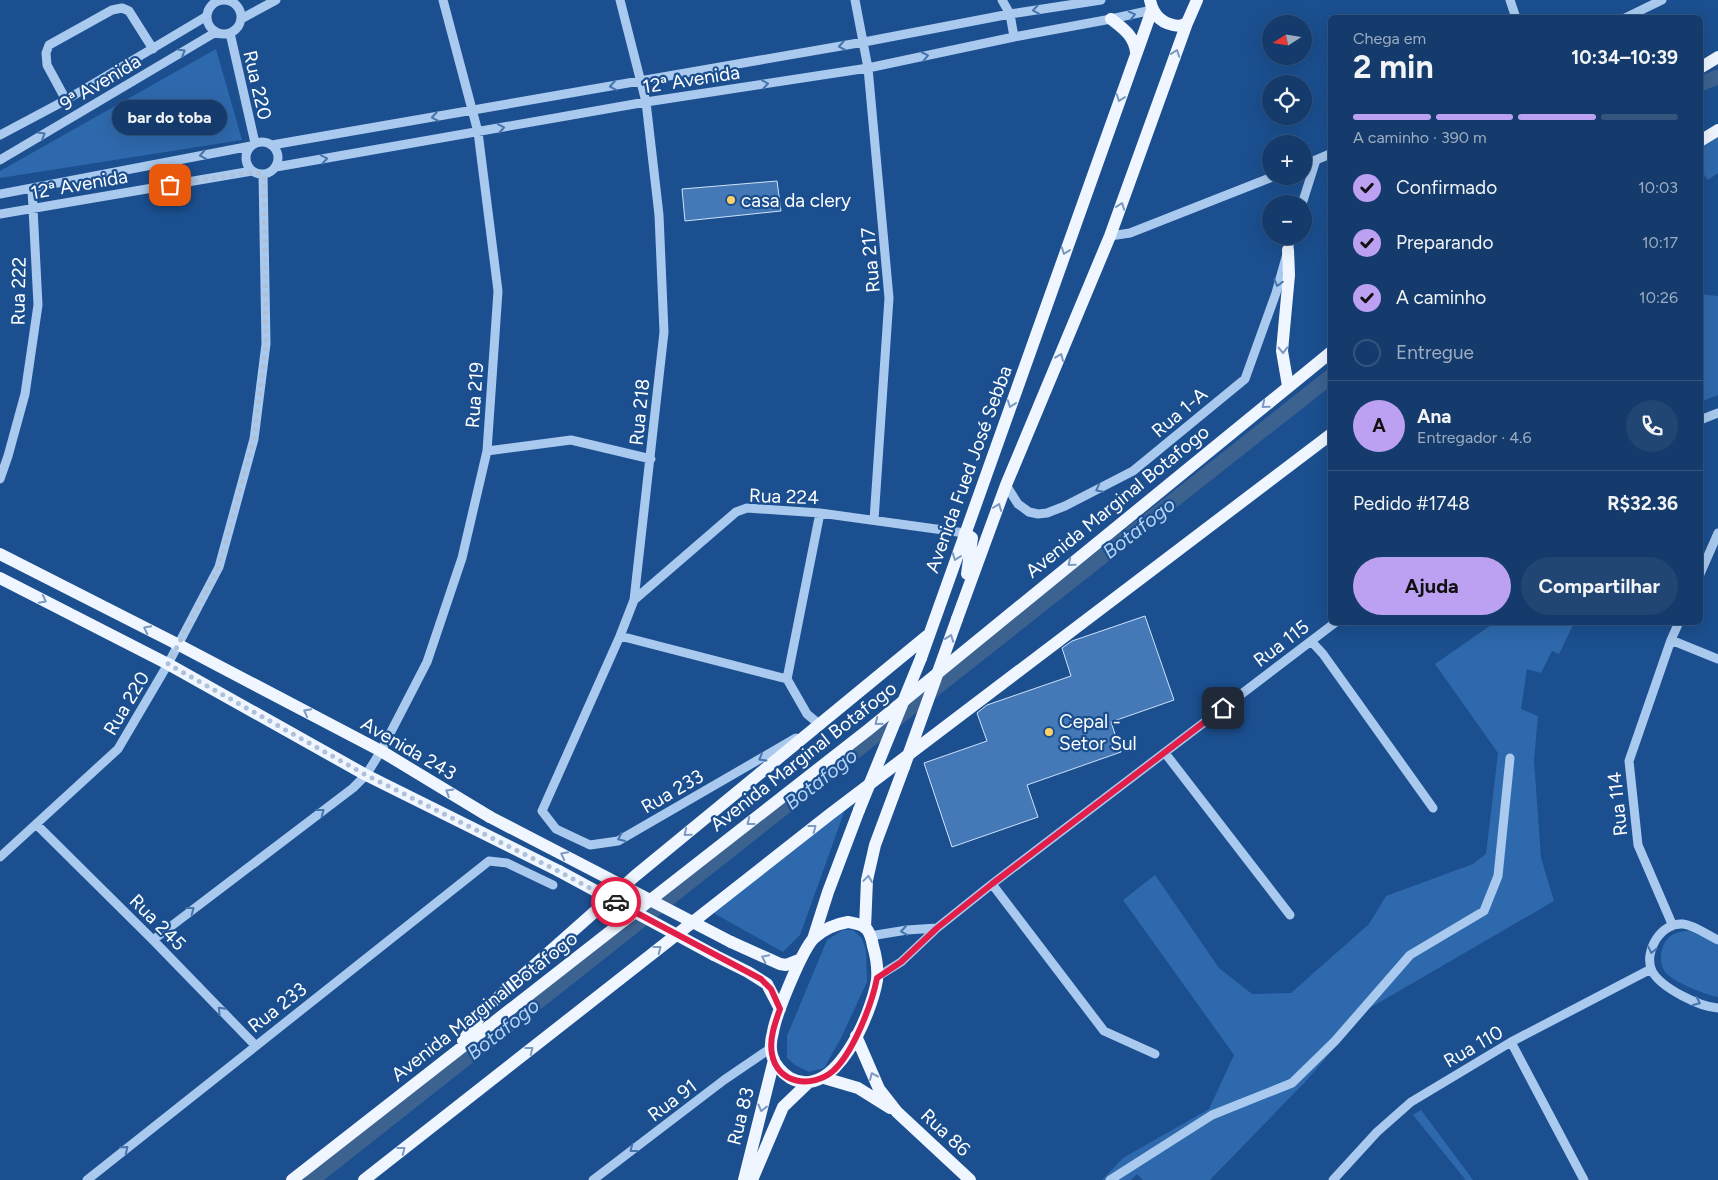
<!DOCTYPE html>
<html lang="pt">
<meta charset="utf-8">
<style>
:root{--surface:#143b6b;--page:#214673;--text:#f1f3f6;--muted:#9dadc1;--line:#33557e;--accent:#bca0f2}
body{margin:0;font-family:Figtree,sans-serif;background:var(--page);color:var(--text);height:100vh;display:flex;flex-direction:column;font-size:19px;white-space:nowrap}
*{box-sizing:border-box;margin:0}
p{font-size:16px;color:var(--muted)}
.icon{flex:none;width:28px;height:28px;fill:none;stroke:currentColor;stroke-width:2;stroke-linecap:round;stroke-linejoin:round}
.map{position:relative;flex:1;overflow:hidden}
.side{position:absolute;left:1328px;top:15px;width:375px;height:610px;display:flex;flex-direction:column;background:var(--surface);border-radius:8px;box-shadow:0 5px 20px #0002,0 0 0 1px var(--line)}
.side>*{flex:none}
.needle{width:32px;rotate:258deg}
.buttons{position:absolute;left:1262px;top:15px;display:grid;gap:10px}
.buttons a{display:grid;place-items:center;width:50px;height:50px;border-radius:50%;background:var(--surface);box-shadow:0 5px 20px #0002,0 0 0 1px var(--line);font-size:25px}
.pin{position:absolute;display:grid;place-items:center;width:42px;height:42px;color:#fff;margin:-21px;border-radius:10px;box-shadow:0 2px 8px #0006}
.courier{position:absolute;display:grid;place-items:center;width:50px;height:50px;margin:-25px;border:4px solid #e11d48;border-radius:50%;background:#fff;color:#222;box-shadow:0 1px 6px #0007}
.bubble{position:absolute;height:35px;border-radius:18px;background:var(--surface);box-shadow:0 5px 20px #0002,0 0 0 1px var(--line);font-size:16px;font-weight:700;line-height:35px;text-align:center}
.overview em{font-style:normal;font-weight:700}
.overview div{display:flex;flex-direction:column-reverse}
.overview{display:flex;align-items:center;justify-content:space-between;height:85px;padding:0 25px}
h1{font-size:32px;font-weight:700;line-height:38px}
.bar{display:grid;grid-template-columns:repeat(4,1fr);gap:8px 5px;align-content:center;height:60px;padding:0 25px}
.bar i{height:6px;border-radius:4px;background:var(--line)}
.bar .on{background:var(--accent)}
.bar p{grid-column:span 4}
.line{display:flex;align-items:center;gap:12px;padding:0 25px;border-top:1px solid var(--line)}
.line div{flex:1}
.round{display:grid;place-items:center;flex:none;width:52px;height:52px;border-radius:26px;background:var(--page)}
ol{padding:0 25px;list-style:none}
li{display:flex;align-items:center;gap:15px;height:55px}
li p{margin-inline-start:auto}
li .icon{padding:5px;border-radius:50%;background:var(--accent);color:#111;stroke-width:4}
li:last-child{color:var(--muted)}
li i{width:28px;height:28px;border:2px solid var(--line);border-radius:50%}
.primary-button{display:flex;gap:10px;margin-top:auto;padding:10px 25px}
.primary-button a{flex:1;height:58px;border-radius:30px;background:var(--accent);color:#111;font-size:20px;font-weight:700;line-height:58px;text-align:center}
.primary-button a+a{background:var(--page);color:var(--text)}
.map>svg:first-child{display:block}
.green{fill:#2e69ad}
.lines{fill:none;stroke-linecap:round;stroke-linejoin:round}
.canal{stroke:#3c6290;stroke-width:15}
.building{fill:#4478b7;stroke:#cfe3fa}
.minor{stroke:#a9c9ee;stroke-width:9}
.major{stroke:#f0f6ff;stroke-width:12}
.major-bridge{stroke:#f0f6ff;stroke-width:12}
.oneway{stroke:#4674ac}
.oneway2{stroke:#7b9ac1}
.done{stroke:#afc1d8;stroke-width:5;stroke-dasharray:0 9}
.route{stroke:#e11d48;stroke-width:6}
.poi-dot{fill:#ffd166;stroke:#1b4f8f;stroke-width:2}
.labels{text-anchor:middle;stroke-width:4.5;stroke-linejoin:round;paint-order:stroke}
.street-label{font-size:19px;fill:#fff;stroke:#1b4f8f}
.poi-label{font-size:19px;fill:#fff;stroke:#1b4f8f;text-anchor:start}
.water-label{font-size:20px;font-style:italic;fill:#b5d3f5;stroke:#1b4f8f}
</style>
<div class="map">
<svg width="1718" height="1180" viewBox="0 0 1718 1180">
<rect width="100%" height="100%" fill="#1b4f8f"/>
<path class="green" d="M216,49l26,91 -242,38v-7z
M1718,130v43l-10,7 -8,-11v-28z
M1700,294l18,2v99l-18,7z
M1494,623h80l-15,31 -7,-3 -11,22 -14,-4 -6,40 17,7 -4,44 7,98 13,43 -186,108 -63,73 -95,98h-67l-6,-6 -6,6h-29l21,-22 86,-49 25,-54 -111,-155 32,-25 64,93 33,26 39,-1 78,-69 17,-28 87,-32 13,-10 12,-101 -63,-89z
M846,807l-46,128 -17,17 -75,-42z
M843,930h10l9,8 4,13 1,31 -27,58 -16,28 -15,4 -14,-7 -8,-7v-22l40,-96z
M1689,931l29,12v54c-12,-2 -45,-15 -53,-25 -8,-11 -4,-32 9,-38 4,-2 10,-3 15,-3z
M1421,1110l52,70h-9l1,-1 -52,-64z"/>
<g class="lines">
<path class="canal" d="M1700,84l18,-7
M312,1180l1018,-803"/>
</g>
<path class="building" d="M777,181l4,30 -96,10 -3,-32z
M1145,616l29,84 -63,22 10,30 -94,33 11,32 -86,30 -28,-84 63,-22 -10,-28 10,-8 84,-29 -9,-28 10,-7z"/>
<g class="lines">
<path class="minor" d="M620,0l26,102 13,113 5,117 -30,268 -14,36 -78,175 14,18 34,16 28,-4 178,-103
M855,0l13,68 21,230 -15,222
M1002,0l8,14 4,23
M1510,0l6,18
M207 17a17 17 0 1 1 34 0a17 17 0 1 1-34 0Z
M1625,18l37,-18
M241,19l35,-19
M230,33l25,110
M66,100l-19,-35 -1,-12 3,-8 63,-35 10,-2 7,3 24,38
M0,135l66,-35 141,-84
M246 158a16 16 0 1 1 32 0a16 16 0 1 1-32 0Z
M272,145l592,-103 146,-28 91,-14
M0,160l216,-128
M1304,165l26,-11
M276,167l370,-65 222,-34 146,-31 97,-18 41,-9
M0,194l251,-48
M1302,204l14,-44
M0,214l252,-43
M1110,236l20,-3 145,-57
M1700,420l18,-7
M487,451l84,-11 80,19
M0,479l8,-23 17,-62 13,-89 -6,-116
M1006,485l12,19 11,8 9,2 9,-1 18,-7 68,-35 112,-92 31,-86 16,-57
M1700,574l18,-41
M634,600l102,-88 11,-4 73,5 145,20
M620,636l167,43
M1671,640l47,19
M1311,641l12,13 110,154
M787,679l20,35 12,10 -3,2
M787,679l33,-166
M1165,753l125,162
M36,824l117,116 102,105
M0,857l118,-108 50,-85 51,-97 35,-128 12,-95 -3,-170
M992,884l112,147 51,23
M1672,924l-34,-79 -9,-84 42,-121 8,-18
M870,936l37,-6 30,-2
M153,940l200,-152 13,-13 15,-24 46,-89 35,-104 25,-107 11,-160 -20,-159 -35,-132
M1718,940c-11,-5 -24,-15 -35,-16 -22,-2 -40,28 -31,47 9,17 48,36 66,37
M877,977l24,-15 36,-34 55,-44 344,-262
M1511,1042l73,138
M87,1180l402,-319 18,2 46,22
M593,1180l131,-100 47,-32
M1110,1180l102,-65 80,-32 43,-42 75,-86 74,-44 14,-35 12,-118
M1333,1180l44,-48 34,-30 100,-60 140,-73"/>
<path class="major" d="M1150,0c3,16 13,25 30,26l7,-3
M1111,19c13,10 23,17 25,33
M1700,68l18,-11
M1700,141l18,-11
M1288,386l-6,-35 7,-76 -1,-25
M965,533l7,5 -5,36
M0,554l179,91 202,106 109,66
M0,578l168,86 198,111 193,96
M957,619l49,-134 104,-249 77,-213 10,-23
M921,658l231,-648
M848,922c5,1 13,2 18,6 4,5 6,12 7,18 3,10 5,23 4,34 -5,32 -42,123 -87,98 -8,-5 -16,-14 -18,-23 -2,-7 -1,-16 1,-23 3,-18 29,-82 41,-94 10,-9 21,-14 34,-16z
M865,928l2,-48 8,-35 29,-78
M813,939l15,-47 31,-82
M731,942l49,22 6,1 15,-6
M714,955l34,17 19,12 13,25
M856,1036l23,53 18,23 73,68
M463,1041l22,-32 150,-133 292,-240
M824,1078l34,10 32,20
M292,1180l576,-450 462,-377
M364,1180l465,-365 501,-380
M744,1180l30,-120
M752,1180l31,-73 26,-25"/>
<path class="major-bridge" d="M904,767l53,-148
M859,810l62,-152
M490,817l241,125
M559,871l155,84"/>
</g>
<defs><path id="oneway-chevron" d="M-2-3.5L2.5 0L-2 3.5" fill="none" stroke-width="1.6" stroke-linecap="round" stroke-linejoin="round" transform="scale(1.25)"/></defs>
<g class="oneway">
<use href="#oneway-chevron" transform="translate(1036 10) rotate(171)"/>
<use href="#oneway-chevron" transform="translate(1132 15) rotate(-13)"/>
<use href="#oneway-chevron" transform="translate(842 46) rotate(170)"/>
<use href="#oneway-chevron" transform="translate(182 52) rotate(-31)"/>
<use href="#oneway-chevron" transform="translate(925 56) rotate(-12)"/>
<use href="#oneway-chevron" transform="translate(765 84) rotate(-9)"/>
<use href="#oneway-chevron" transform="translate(613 86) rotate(170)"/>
<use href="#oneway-chevron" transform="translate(435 117) rotate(170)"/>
<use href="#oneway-chevron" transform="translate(501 128) rotate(-10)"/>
<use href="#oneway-chevron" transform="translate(42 135) rotate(-31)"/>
<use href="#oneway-chevron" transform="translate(203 155) rotate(169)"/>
<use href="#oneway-chevron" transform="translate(324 159) rotate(-10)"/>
<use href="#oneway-chevron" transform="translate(1278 283) rotate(106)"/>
<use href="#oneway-chevron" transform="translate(1099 489) rotate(152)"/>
<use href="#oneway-chevron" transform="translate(762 758) rotate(150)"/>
<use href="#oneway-chevron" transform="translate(321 812) rotate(-37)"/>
<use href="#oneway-chevron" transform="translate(621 838) rotate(156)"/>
<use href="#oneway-chevron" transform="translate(191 910) rotate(-37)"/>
<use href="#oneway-chevron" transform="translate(904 931) rotate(172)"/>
<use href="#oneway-chevron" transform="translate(1652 950) rotate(102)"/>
<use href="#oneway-chevron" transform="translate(1697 1002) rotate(25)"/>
<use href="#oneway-chevron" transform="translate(221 1010) rotate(-134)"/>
<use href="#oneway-chevron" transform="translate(125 1149) rotate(-39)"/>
<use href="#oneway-chevron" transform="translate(633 1149) rotate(143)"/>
</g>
<g class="oneway2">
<use href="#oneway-chevron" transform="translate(1176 53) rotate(-70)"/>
<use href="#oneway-chevron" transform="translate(1120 98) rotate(110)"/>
<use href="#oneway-chevron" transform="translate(1121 206) rotate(-70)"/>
<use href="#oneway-chevron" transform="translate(1065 251) rotate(110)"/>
<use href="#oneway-chevron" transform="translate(1283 350) rotate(89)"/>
<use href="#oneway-chevron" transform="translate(1060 357) rotate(-67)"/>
<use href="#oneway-chevron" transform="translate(1011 404) rotate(110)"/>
<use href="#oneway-chevron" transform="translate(1265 405) rotate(141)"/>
<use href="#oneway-chevron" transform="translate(998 507) rotate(-69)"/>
<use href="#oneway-chevron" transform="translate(956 557) rotate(110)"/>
<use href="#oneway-chevron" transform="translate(1071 563) rotate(141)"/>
<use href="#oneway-chevron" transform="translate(43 600) rotate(27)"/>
<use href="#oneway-chevron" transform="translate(147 629) rotate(-153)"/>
<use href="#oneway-chevron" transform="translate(950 638) rotate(-70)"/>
<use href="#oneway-chevron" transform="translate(307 712) rotate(-152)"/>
<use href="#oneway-chevron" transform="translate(878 722) rotate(141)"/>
<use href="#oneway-chevron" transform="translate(449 792) rotate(-149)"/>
<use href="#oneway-chevron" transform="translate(750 822) rotate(142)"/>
<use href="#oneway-chevron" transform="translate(813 828) rotate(-38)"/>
<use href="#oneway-chevron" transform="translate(687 833) rotate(141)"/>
<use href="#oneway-chevron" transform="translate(564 855) rotate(-153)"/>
<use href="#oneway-chevron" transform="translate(868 879) rotate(-82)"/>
<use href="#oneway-chevron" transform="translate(658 949) rotate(-38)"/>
<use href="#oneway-chevron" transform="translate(765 958) rotate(-154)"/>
<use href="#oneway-chevron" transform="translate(530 1050) rotate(-38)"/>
<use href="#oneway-chevron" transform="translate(873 1076) rotate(-114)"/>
<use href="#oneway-chevron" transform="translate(762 1108) rotate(104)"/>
<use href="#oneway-chevron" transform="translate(402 1150) rotate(-38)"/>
</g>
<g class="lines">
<path class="done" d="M170,185l82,-13 12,2 2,170 -12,95 -35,128 -51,97 198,111 192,96 58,31"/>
<path class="route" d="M616,902l145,77 10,10 9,20c-5,14 -11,30 -8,45 5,30 40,35 61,17 20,-18 39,-67 44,-93l24,-16 36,-34 55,-44 231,-176"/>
</g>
<g class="poi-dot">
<circle cx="731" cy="200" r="5"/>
<circle cx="1049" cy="732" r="5"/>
</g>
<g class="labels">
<g class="street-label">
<text transform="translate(691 79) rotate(-9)" y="7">12ª Avenida</text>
<text transform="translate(100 82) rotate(-31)" y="7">9ª Avenida</text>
<text transform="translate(258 85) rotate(77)" y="7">Rua 220</text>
<text transform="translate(79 184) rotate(-10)" y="7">12ª Avenida</text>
<text transform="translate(870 260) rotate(-95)" y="7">Rua 217</text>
<text transform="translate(18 291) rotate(-89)" y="7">Rua 222</text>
<text transform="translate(474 395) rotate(-86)" y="7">Rua 219</text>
<text transform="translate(639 412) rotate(-84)" y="7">Rua 218</text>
<text transform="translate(1179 412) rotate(-40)" y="7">Rua 1-A</text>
<text transform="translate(968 469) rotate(-70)" y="7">Avenida Fued José Sebba</text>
<text transform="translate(784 496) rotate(2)" y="7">Rua 224</text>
<text transform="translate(1117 501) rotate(-39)" y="7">Avenida Marginal Botafogo</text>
<text transform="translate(1281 643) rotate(-37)" y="7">Rua 115</text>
<text transform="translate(126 703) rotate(-59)" y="7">Rua 220</text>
<text transform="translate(409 748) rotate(30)" y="7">Avenida 243</text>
<text transform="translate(803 756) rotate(-38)" y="7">Avenida Marginal Botafogo</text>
<text transform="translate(672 791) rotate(-30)" y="7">Rua 233</text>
<text transform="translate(1617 804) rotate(-96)" y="7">Rua 114</text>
<text transform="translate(158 922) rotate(45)" y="7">Rua 245</text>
<text transform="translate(484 1006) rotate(-38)" y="7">Avenida Marginal Botafogo</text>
<text transform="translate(277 1007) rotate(-38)" y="7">Rua 233</text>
<text transform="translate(1473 1046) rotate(-30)" y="7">Rua 110</text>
<text transform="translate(672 1100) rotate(-37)" y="7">Rua 91</text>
<text transform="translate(740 1116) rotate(-76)" y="7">Rua 83</text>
<text transform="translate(946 1132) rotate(43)" y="7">Rua 86</text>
</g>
<g class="poi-label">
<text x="741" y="207">casa da clery</text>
<text x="1059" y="728">Cepal -<tspan x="1059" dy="22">Setor Sul</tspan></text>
</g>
<g class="water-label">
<text transform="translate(1139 528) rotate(-38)" y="7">Botafogo</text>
<text transform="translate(821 779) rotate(-38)" y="7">Botafogo</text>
<text transform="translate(503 1029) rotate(-38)" y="7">Botafogo</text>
</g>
</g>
</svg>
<div class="buttons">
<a><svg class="needle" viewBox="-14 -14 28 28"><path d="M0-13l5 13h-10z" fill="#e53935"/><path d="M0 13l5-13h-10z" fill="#9dadc1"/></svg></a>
<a><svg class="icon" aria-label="locate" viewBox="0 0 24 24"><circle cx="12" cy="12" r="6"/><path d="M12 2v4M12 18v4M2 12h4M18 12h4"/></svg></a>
<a>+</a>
<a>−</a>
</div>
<div class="pin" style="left:170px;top:185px;background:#ea580c"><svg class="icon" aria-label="bag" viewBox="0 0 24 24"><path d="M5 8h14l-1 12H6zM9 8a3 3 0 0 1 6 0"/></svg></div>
<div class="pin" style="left:1223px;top:708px;background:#1f2937"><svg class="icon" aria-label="home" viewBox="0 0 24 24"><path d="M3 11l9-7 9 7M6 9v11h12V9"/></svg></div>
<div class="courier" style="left:616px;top:902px"><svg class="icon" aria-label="car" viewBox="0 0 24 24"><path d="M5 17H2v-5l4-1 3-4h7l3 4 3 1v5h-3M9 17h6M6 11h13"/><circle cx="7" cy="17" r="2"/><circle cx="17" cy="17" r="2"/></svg></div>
<div class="bubble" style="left:112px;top:100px;width:115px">bar do toba</div>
<section class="side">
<div class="overview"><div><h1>2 min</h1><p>Chega em</p></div><em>10:34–10:39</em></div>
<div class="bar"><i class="on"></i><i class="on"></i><i class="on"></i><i></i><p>A caminho · 390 m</p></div>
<ol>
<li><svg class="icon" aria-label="check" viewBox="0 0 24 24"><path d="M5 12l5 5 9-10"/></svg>Confirmado<p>10:03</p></li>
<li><svg class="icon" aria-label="check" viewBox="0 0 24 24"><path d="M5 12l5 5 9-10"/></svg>Preparando<p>10:17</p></li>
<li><svg class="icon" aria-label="check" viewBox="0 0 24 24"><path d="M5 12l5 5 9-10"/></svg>A caminho<p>10:26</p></li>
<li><i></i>Entregue</li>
</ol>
<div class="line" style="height:90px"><b class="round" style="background:var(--accent);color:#111">A</b><div><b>Ana</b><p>Entregador · 4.6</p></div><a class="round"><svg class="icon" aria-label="phone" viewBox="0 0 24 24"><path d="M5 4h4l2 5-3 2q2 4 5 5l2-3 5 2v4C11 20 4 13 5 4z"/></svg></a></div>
<div class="line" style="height:65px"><div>Pedido #1748</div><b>R$32.36</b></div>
<div class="primary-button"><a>Ajuda</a><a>Compartilhar</a></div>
</section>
</div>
